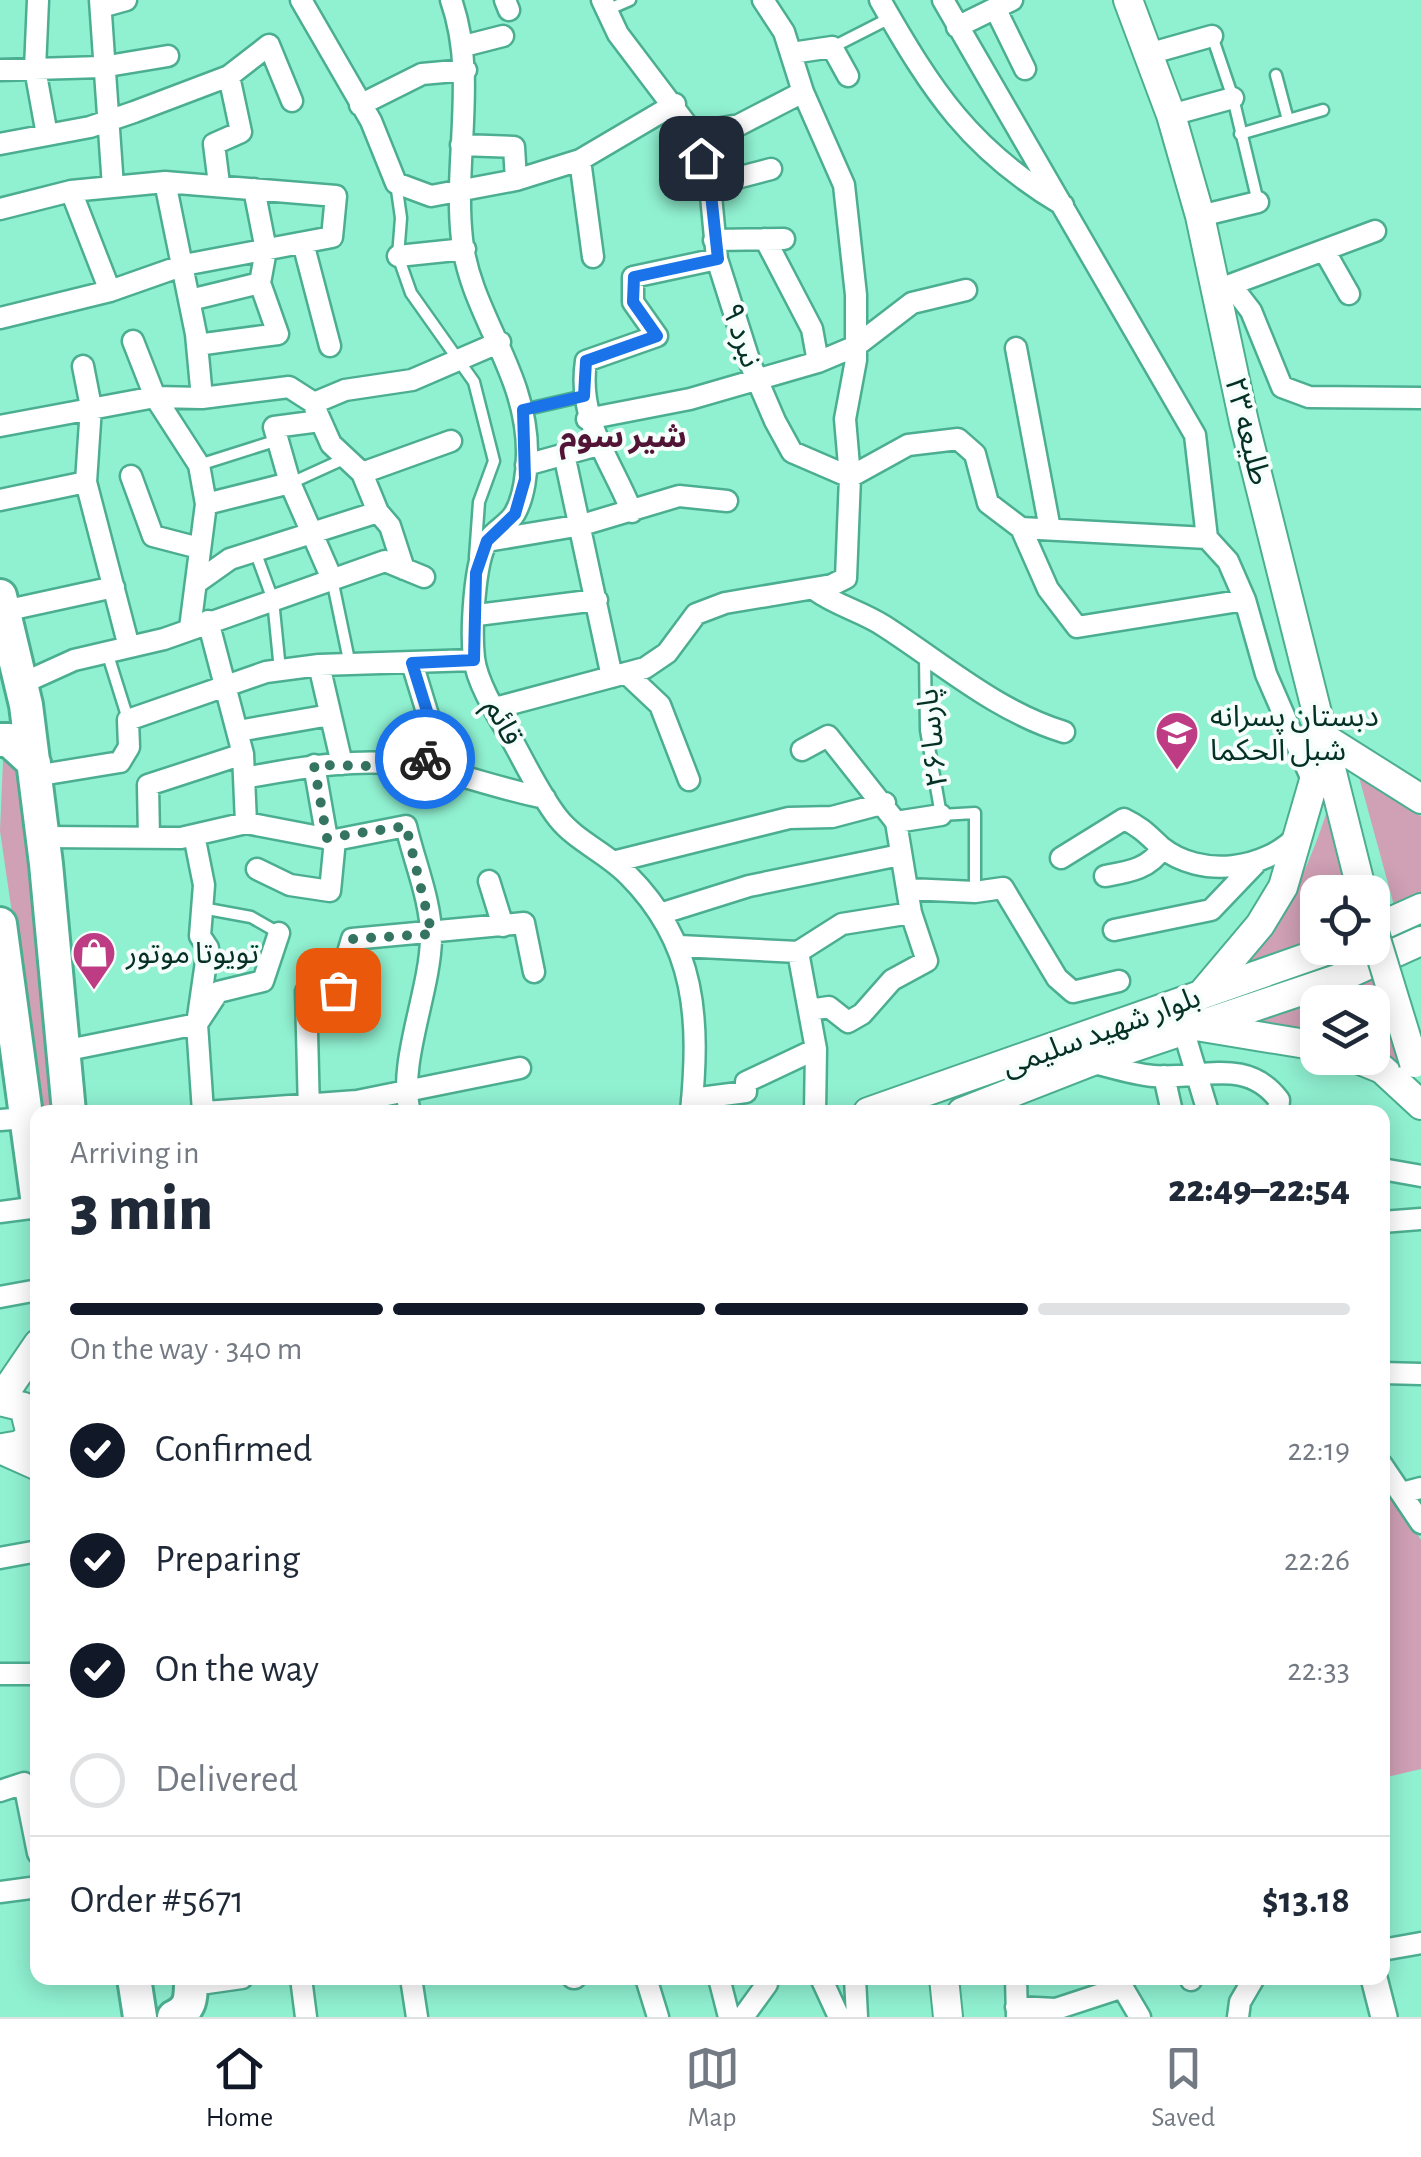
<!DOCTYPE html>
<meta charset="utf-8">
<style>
:root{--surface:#fff;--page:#f6f6f7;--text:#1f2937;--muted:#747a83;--line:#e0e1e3;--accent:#111827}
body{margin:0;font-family:"Alegreya Sans","Noto Sans Arabic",sans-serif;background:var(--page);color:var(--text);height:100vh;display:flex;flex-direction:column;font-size:38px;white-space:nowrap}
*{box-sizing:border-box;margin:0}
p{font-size:32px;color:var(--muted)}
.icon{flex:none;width:55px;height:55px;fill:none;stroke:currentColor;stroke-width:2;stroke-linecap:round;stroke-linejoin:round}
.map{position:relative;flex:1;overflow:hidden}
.sheet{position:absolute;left:30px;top:1105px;width:1360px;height:880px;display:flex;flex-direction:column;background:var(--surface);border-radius:20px;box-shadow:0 5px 25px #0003}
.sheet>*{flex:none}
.controls{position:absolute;left:1300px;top:875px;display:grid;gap:20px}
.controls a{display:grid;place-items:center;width:90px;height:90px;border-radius:20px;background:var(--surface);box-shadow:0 5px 25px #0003;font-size:50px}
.pin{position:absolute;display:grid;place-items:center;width:85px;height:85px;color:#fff;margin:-42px;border-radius:20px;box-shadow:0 5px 15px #0006}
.courier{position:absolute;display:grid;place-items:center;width:100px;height:100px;margin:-50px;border:8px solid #1a73e8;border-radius:50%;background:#fff;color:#222;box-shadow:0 2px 12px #0007}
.overview em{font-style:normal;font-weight:800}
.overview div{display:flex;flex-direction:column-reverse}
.overview{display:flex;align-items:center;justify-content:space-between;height:170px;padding:0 40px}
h1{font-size:65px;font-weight:800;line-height:75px}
.bar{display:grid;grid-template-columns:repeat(4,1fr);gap:15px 10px;align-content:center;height:120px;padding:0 40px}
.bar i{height:12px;border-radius:8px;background:var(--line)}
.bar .selected{background:var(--accent)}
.bar p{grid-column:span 4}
.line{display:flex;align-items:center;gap:25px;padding:0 40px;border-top:2px solid var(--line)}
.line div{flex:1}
ol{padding:0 40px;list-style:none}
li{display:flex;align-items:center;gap:30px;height:110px}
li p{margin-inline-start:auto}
li .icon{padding:10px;border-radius:50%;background:var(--accent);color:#fff;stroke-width:4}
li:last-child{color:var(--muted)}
li i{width:55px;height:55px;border:5px solid var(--line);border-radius:50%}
.tabs{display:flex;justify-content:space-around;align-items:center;height:140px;border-top:2px solid var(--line);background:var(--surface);font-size:28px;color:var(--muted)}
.tabs a{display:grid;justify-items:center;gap:5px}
.tabs .selected{color:var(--accent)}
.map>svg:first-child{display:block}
.green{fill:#d0a0b5}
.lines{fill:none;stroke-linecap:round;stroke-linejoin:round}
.service-casing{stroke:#4cae90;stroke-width:15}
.minor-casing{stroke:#4cae90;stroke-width:25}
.tertiary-casing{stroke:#4cae90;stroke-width:30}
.secondary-casing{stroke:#4cae90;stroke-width:32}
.primary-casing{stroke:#4cae90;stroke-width:38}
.service{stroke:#fff;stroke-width:10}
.minor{stroke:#fff;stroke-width:20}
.tertiary{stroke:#fff;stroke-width:25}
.secondary{stroke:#fff;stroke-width:28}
.primary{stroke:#fff;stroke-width:32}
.secondary-bridge-casing{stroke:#4cae90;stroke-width:32;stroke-linecap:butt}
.secondary-bridge{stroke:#fff;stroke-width:28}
.done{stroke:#357461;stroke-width:10;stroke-dasharray:0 18}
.route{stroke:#1a73e8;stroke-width:12}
.labels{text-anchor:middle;stroke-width:8;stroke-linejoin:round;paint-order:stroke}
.street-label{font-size:30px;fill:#043025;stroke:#f5fefa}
.poi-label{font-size:30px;fill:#043025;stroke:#f5fefa;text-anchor:start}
.neighbourhood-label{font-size:32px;font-weight:bold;fill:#521436;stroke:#f5fefa}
</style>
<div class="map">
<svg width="1421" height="2017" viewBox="0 0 1421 2017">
<rect width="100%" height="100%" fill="#90f1d1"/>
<path class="green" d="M3,760l12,8 7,26 23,184 10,134h-14l-41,-281z
M1359,777l62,39v79l-26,14z
M1331,799l19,93h-32l-1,51 -82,30c52,-56 73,-102 96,-174z
M1372,979l35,100 -34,-23 -1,-54h-54l-1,34 -69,-10z
M1382,1478l39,62v229l-38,9z"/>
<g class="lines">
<defs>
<path id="service" d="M607,10l23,-10
M1212,36l21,62 25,104
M833,47l57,-29
M1276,75l12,45
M1240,134l83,-24
M396,183l5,35 -3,38 13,37 63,89 20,79 -15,41 -4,55
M523,410l61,-14
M199,465l79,-25
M291,483l55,-25
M255,551l18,49 7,70
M332,579l18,86
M107,652l21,67
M925,656l1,74 15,85 34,-2v78
M202,908l49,9 28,16"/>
<path id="minor" d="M38,0l-3,69 12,66
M100,0l13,187
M301,0l70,121 25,62 35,13 85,-16 64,-20 95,-56
M451,0c27,76 2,159 11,239 8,75 66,133 65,215 0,18 -3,43 -12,59 -6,11 -20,17 -27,27 -14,20 -17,92 -14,118 3,26 25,60 38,82 14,25 28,55 46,78 18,23 50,36 70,57 69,69 72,145 63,237
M505,0l4,10
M763,0l21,32 19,60 41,93 12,110v65l-11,59 5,58 58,-32 50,-6 17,15 13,49 33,25 186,10
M880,0c52,91 90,150 183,205
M943,0l252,435 12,103 21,23 17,39 21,74 47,108
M101,7l25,-7
M996,10l29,59
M957,27l55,-27
M464,46l39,-10
M792,53l40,-6 16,29
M1148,54l64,-18
M0,70l102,-3 66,-11
M360,105l62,-31 44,-4
M1171,115l62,-17
M693,133l46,-8 64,-33
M0,144l90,-17 44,-15 95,-36 40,-31 23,56
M461,145l53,2 2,33
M580,160l13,97
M165,182l31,152 6,64
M219,184l-5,-40 27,-12 -12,-56
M710,185l61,-16
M71,191l39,100
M0,209l71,-18 94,-9 171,14 -4,41 -148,28 -74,26 -110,27
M1200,216l58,-14
M765,239l47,90 6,33
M714,240l70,-1
M303,243l27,103
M1324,250l25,44
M398,256l67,-7
M1231,285l20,26 31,76 27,10 112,1
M1222,288l153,-57
M190,300l70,-17
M133,341l22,56 44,68 7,39 -16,124
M197,345l81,-11 -18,-51 6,-33 -12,-61
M1016,348l34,181
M83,366l8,41 -5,75 43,165
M315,408l16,36 31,29 16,39 12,14 14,43
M587,419l103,-20 128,-37 38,-16 56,-43 54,-13
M320,421l-46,6 16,56 42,96
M0,426l155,-29 47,1 87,-11 25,16 31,-13 67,-10 88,-38
M564,454l48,223
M526,465l72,-20
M362,473l89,-32
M131,476l22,60 46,12
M0,500l86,-18
M206,504l84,-21
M632,512c-21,-52 -55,-92 -46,-151l71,-25 -24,-34v-25l84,-18
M1021,528l27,61 29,38 168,-27
M487,541l95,-16 97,-29 48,5
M199,581l31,-22 148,-47
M815,590c22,16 46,21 69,36 59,38 112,85 180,106
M4,611l110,-24
M477,615l120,-15
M208,621l35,133 3,69
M412,663l19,62 -8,42
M319,665l23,99
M626,673l34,32 29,75
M21,684l53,-24 90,-21 221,-78 39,16
M495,708l150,-40 22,-15 29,-39 29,-11 107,-18 14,-7 4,-101 -58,-25 -17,-31 -25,-58 -33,-104 -7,-74 -17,-52 -75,-99 -16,-34
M238,731l92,-16
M802,750l26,-14 68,86 15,91 16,48 -35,19 -30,34 -14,8 -19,-15 -20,3
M314,765l13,74
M35,776l85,-14 9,-15 -1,-27 138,-48 53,-7 155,-5
M244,778c59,-11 120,-22 180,-11 40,8 80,23 121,31
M896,822l45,-7
M194,835l10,50 -4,51 8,12 -11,76 6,88
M43,837l138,1 65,-15 89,17 71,-14c8,35 26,77 25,113 -1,53 -34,126 -21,173
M149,838l-1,-53 95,-31
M1061,858l63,-39c17,8 24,16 37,28 40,32 105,23 137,-12
M613,862l176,-44 43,-1 53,-14
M257,869l33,16 40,6 5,-51
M1105,876c22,-4 45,-7 57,-28
M489,881l14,45
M908,889l67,3 28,-4 54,90 16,14 46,-11
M663,913l86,-27 151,-31
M1114,930l97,-20 44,-46
M680,946l118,6
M1183,1029l25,83
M63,1051l134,-27 21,-32 45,-11 16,-48
M1091,1062c20,5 41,12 62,14 47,4 93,-20 126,24l-1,12
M1164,1076l8,36
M692,1099l54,-7v-10l70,-33
M205,1112l152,-11 163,-33
M309,1112l-3,-120 31,-2 15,-51 172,-16 10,49
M815,1112l1,-63 -18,-97 44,-28 69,-11
M0,1120l26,-2
M1382,1169l39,7
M0,1212l38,-5
M1382,1222l39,-3
M0,1297l38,-7
M1382,1373l39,1
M1382,1465l39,58
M1402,1493l19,-5
M0,1558l38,-7
M0,1674h38
M0,1791l24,-8 14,70
M0,1892l38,-5
M1382,1950l39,-7
M301,1978l5,39
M411,1978l6,39
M573,1978h2
M646,1978l12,39
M719,1978l10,39
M821,1978l18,39
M855,1978l2,39
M1016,1978l1,39
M1117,1978l23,39
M1190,1978l1,2
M207,1983l35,-5
M1016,2007l40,2 67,-22
M743,2017l24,-33
M1238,2017l2,-15 14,-24"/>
<path id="tertiary" d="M1374,1978l10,39"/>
<path id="secondary" d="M1128,0l43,115 29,101 44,206 118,470
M1372,930l49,-22
M1201,995l59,-70 23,-38 43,-148 95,60
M1202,1027l116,19
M1355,1058l27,11 39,36
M868,1112l466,-164
M962,1112l128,-50 247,-83 84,-38
M0,1400l38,-56
M0,1401l24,6 7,28 -11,10 -17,3
M0,1449l38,17
M944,1978l4,39"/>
<path id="primary" d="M0,596l26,109 20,159 23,248
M0,740h9l25,23
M0,924l38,280
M134,1978l6,39
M174,2017c18,-8 17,-21 17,-39"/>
</defs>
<use href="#service" class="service-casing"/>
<use href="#minor" class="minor-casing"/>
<use href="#tertiary" class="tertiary-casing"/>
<use href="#secondary" class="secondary-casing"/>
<use href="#primary" class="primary-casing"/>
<use href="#service" class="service"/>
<use href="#minor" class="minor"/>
<use href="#tertiary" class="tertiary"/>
<use href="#secondary" class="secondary"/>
<use href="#primary" class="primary"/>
<defs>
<path id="secondary-bridge" d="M1372,926l42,137"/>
</defs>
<use href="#secondary-bridge" class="secondary-bridge-casing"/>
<use href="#secondary-bridge" class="secondary-bridge"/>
</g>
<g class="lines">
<path class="done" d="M338,990l14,-51 80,-5 -26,-108 -79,12 -13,-73 109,2 2,-8"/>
<path class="route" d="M425,759l6,-35 -19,-61 62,-3 2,-87 11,-32 28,-27 10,-35 -2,-69 61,-14 2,-35 71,-25 -24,-34 1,-25 84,-18 -8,-74 -9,-27"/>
</g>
<defs>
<symbol id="school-pin" viewBox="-11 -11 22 30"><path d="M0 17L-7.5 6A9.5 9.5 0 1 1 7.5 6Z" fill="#be3c84" stroke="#f5fefa"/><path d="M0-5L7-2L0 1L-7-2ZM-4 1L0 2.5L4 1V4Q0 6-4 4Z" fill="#fff"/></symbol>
<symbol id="shop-pin" viewBox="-11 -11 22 30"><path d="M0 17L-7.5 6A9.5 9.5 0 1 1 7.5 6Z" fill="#be3c84" stroke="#f5fefa"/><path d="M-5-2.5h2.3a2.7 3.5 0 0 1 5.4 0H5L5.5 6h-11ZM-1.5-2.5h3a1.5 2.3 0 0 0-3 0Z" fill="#fff"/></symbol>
</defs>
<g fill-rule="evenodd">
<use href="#school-pin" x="1152" y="708" width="50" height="68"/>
<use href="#shop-pin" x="69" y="928" width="50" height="68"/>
</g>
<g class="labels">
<g class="street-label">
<text transform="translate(742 335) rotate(71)" y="10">نبرد ۹</text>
<text transform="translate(1248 431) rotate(76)" y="10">طلیعه ۲۳</text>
<text transform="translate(504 722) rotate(63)" y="10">قائم</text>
<text transform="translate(932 738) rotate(-96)" y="10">پارسا ۲۶</text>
<text transform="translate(1101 1031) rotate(-20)" y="10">بلوار شهید سلیمی</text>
</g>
<g class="poi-label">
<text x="1210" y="726">دبستان پسرانه<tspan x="1210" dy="34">شبل الحکما</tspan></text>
<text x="126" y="963">تویوتا موتور</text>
</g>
<g class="neighbourhood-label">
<text x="623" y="447">شیر سوم</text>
</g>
</g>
</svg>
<div class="controls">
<a><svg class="icon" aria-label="locate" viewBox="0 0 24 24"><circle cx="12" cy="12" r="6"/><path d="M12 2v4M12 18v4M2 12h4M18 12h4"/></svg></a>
<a><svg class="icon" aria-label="layers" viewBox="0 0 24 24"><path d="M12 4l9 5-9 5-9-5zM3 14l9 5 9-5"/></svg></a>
</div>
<div class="pin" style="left:338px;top:990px;background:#ea580c"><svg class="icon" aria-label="bag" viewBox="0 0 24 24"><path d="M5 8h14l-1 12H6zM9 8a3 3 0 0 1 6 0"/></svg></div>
<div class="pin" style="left:701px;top:158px;background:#1f2937"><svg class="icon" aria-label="home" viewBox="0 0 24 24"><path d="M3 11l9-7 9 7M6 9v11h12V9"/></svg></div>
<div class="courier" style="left:425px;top:759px"><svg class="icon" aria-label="bike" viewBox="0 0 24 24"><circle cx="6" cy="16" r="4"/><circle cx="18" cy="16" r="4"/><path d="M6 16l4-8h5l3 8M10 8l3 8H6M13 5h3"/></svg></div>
<section class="sheet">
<div class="overview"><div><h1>3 min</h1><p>Arriving in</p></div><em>22:49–22:54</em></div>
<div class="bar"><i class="selected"></i><i class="selected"></i><i class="selected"></i><i></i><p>On the way · 340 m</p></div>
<ol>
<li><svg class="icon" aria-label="check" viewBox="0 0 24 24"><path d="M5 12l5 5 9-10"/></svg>Confirmed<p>22:19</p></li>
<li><svg class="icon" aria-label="check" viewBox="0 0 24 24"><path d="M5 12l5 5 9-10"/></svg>Preparing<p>22:26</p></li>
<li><svg class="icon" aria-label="check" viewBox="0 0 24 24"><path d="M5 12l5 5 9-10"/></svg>On the way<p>22:33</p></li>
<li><i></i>Delivered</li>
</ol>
<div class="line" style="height:130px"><div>Order #5671</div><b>$13.18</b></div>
</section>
</div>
<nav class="tabs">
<a class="selected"><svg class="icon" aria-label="home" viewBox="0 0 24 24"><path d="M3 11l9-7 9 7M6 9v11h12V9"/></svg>Home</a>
<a><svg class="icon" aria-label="map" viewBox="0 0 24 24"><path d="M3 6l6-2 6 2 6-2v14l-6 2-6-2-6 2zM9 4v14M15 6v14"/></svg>Map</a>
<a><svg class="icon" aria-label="saved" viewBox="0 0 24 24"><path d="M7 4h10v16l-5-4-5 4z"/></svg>Saved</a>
</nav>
